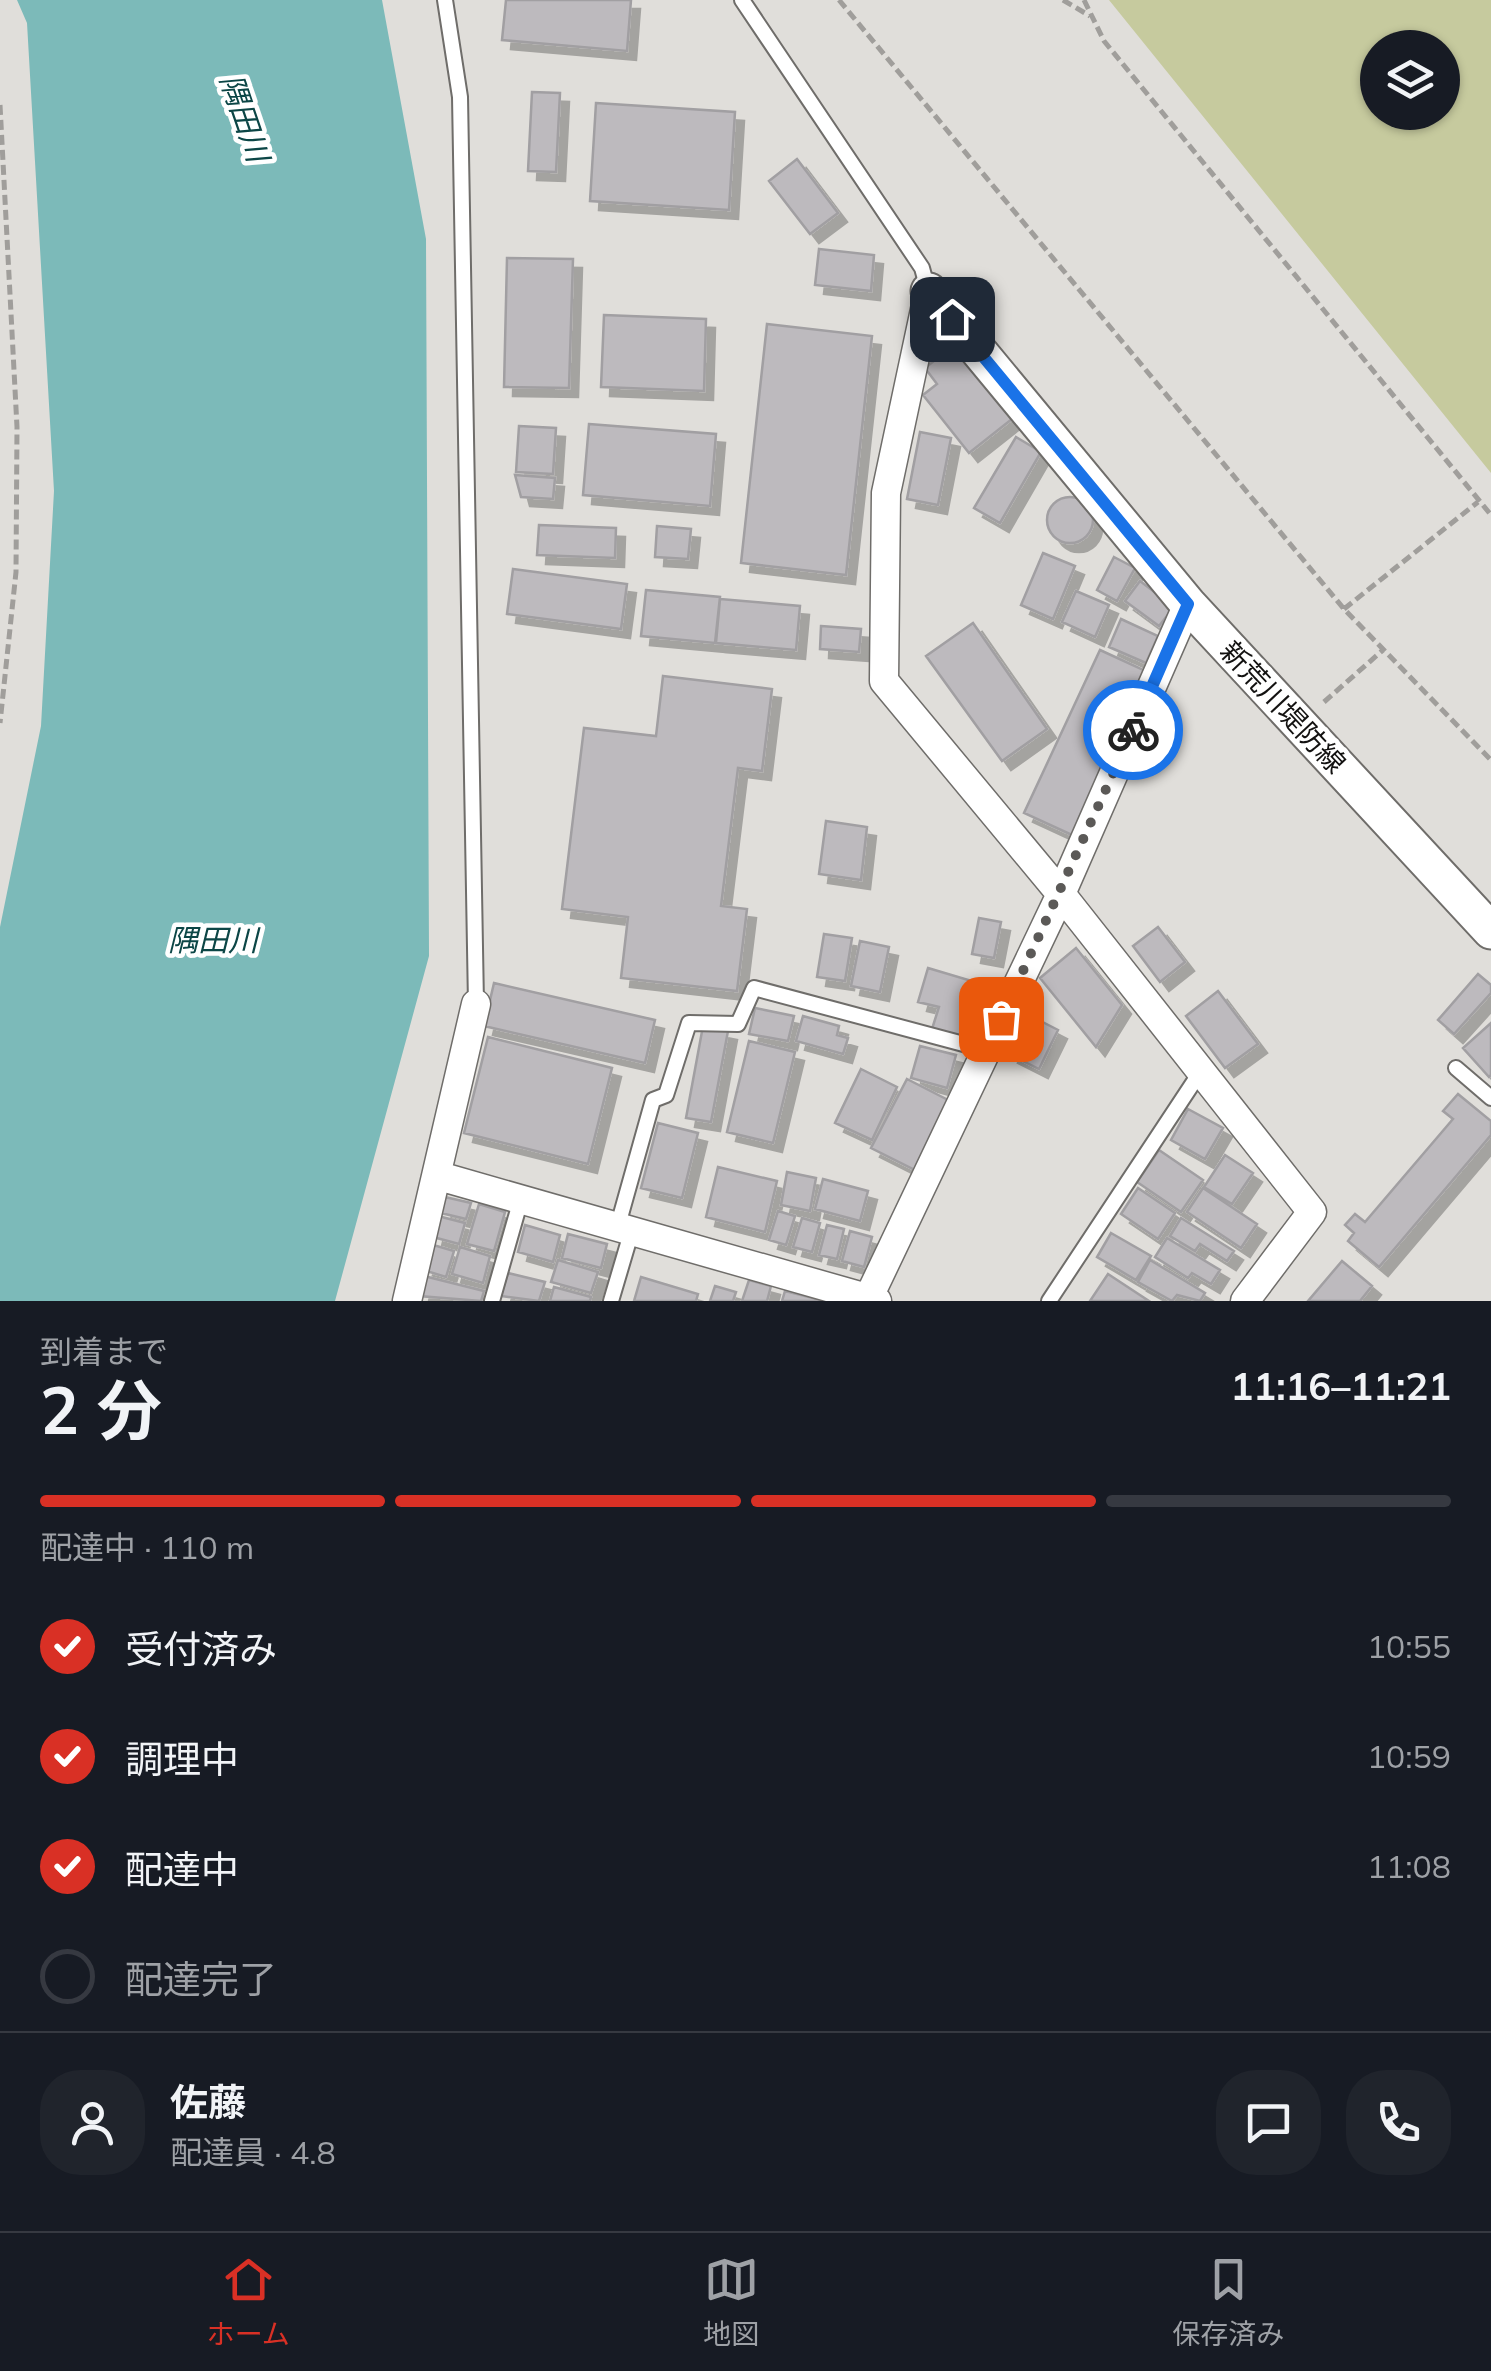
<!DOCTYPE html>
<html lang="ja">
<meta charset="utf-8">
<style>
:root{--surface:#171b24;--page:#20242c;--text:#f1f3f6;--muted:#9ea1a6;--line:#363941;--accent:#d93025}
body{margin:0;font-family:Mulish,"Noto Sans JP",sans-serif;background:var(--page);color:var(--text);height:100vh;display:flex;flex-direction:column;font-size:38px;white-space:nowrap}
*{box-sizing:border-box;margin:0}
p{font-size:32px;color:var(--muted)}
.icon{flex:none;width:55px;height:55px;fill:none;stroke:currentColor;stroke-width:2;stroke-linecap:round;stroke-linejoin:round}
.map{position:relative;height:1301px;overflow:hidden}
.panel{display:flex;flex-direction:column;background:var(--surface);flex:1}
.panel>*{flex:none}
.controls{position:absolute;left:1360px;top:30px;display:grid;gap:20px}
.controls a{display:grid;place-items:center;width:100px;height:100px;border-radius:50%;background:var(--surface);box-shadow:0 2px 8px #0004;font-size:50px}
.pin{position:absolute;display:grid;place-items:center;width:85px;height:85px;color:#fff;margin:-42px;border-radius:20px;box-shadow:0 5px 15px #0006}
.courier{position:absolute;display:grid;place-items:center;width:100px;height:100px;margin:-50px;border:8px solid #1a73e8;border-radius:50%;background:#fff;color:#222;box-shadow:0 2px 12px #0007}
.head em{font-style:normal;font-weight:700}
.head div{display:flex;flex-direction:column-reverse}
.head{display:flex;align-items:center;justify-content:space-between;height:170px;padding:0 40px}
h1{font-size:65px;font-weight:700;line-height:75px}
.bar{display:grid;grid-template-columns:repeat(4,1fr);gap:15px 10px;align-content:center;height:120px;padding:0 40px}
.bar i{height:12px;border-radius:8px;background:var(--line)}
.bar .active{background:var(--accent)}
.bar p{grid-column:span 4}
.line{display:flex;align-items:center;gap:25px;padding:0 40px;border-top:2px solid var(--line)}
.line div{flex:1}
.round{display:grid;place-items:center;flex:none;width:105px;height:105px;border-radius:40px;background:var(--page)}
ol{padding:0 40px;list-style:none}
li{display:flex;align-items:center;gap:30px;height:110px}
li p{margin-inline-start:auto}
li .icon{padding:10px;border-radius:50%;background:var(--accent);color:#fff;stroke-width:4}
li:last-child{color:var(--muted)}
li i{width:55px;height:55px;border:5px solid var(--line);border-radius:50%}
.tab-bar{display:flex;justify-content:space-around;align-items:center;height:140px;border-top:2px solid var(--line);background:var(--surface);font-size:28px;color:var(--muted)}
.tab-bar a{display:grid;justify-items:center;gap:5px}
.tab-bar .active{color:var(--accent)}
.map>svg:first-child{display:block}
.green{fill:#c6ca9e;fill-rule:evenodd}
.water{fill:#7cbab9}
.building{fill:#bdbabe;stroke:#a19fa2;stroke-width:2.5;filter:url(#shadow)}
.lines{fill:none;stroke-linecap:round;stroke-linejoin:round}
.service-casing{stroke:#6f6d6a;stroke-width:18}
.minor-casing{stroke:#6f6d6a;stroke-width:31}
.tertiary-casing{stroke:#6f6d6a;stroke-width:39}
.path{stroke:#a09e9b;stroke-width:5;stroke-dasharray:10 5;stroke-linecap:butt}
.service{stroke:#fff;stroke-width:14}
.minor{stroke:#fff;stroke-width:28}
.tertiary{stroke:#fff;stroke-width:35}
.done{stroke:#5b5957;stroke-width:10;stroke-dasharray:0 18}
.route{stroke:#1a73e8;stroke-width:12}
.labels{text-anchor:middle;stroke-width:9;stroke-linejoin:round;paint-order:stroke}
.street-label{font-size:28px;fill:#131211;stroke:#fff}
.water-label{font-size:30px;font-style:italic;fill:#0c4646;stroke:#fff}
</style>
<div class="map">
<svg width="1491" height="1301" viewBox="0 0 1491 1301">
<defs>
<filter id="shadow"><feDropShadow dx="9" dy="9" stdDeviation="0" flood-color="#0004"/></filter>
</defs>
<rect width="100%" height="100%" fill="#e0deda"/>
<path class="green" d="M1109,0h382v473zM1378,48h64v64h-64z"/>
<path class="water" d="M17,0h365l44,239 3,717 -94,345h-335v-374l41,-201 13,-235 -27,-468z"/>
<path class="building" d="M506,0h125l-4,51 -125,-11z
M532,92l28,1 -4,79 -28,-1z
M596,103l139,9 -6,98 -139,-9z
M797,159l41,54 -28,21 -41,-53z
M819,249l55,6 -3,36 -56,-6z
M507,258l66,1 -4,129 -65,-1z
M604,315l102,4 -2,72 -103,-4z
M767,324l105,12 -26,239 -105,-12z
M954,345l58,74 -43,34 -46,-58 14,-11 -12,-16z
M589,424l127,10 -6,72 -127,-11z
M519,426l37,2 -3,46 -37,-2z
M920,432l31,6 -13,67 -31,-6z
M1016,437l25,15 -41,71 -26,-15z
M515,475l40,3 -2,21 -32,-2z
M1047 520a23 23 0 1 1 46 0a23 23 0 1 1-46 0Z
M539,525l77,3 -1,30 -78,-3z
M657,526l34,3 -3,30 -33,-2z
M1043,553l32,13 -22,53 -32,-14z
M1114,557l21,11 -18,33 -20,-11z
M513,569l114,15 -6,45 -114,-15z
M1140,581l34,26 -15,19 -34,-25z
M646,590l74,7 -5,46 -74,-7z
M1076,591l33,14 -14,32 -33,-15z
M720,599l80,7 -4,44 -80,-7z
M1121,619l37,17 -12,27 -37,-16z
M973,623l74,106 -45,32 -76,-105z
M821,626l40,3 -2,23 -39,-3z
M1100,650l48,22 -76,163 -48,-22z
M663,676l109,13 -10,82 -24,-3 -17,138 26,3 -10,82 -116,-13 7,-61 -66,-8 22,-181 72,8z
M826,821l41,6 -6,53 -42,-6z
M979,918l22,4 -7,36 -22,-4z
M1158,927l27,35 -25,20 -27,-36z
M824,934l28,4 -7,43 -28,-4z
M860,941l29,6 -9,45 -29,-6z
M1076,948l46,57 -26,42 -56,-69z
M928,968l54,16 -16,55 -34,-10 7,-22 -21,-5z
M1478,974l13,11v8l-37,41 -16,-14z
M494,983l161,37 -10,43 -161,-37z
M1218,991l40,53 -33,24 -39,-52z
M755,1008l39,8 -6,25 -39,-7z
M1029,1015l29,15 -19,39 -30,-15z
M803,1016l36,10 -2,9 11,3 -5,16 -47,-13z
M1491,1023v52l-2,2 -26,-29z
M703,1026l25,5 -17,91 -25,-4z
M488,1037l124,31 -24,96 -124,-31z
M749,1041l46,11 -22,91 -46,-11z
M920,1046l36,9 -9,33 -36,-10z
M861,1069l36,18 -25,53 -37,-17z
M907,1079l43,22 -35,69 -44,-22z
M1458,1094l33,27v14l-112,132 -31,-26 6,-8 -9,-8 10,-11 10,8 88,-103 -10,-8z
M1188,1109l35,19 -18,31 -34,-19z
M658,1123l40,10 -16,65 -41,-10z
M1159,1150l44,30 -22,32 -44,-30z
M1225,1155l28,18 -21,31 -28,-17z
M718,1167l59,14 -12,51 -59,-15z
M787,1172l29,6 -6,33 -29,-6z
M823,1179l45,12 -8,30 -45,-12z
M1138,1188l37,25 -17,26 -37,-25z
M1203,1188l54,36 -16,24 -54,-36z
M445,1197l26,6 -5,16 -25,-6z
M479,1204l26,8 -11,39 -27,-7z
M778,1211l17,5 -9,29 -17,-5z
M438,1216l27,7 -6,21 -26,-7z
M802,1218l18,5 -8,29 -19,-5z
M1181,1218l53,33 -7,10 -27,-17 -5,7 -25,-15z
M525,1225l35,10 -7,27 -35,-10z
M827,1225l17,4 -7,30 -18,-4z
M850,1231l22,6 -8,30 -22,-6z
M1111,1233l40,23 -15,24 -39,-23z
M568,1234l39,10 -6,24 -39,-10z
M1167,1238l53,32 -9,14 -19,-11 -4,5 -33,-21z
M430,1244l24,7 -8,26 -23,-7z
M460,1247l30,9 -7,27 -31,-9z
M558,1260l40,12 -7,21 -40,-11z
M1150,1260l55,33 -5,8 -23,-6 -5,6 -34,-19z
M1342,1261l30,25 -12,15h-52z
M508,1273l37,9 -6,19 -38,-5z
M1108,1274l41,27h-59z
M424,1276l60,15 -3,10 -62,-5z
M641,1277l57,17 -2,7h-62z
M749,1280l22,6 -4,15h-25z
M715,1286l21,6 -3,9h-23z
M554,1287l37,10 -1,4h-40z
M785,1291l40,10h-43z"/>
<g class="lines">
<defs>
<path id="service" d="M445,0l15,97 16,907
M742,0l180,268 6,22
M1456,1068l35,30
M618,1225l35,-125 13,-5 23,-72 49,1 16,-36 232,62
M492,1301l29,-102
M611,1301l21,-71
M1049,1301l152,-230"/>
<path id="minor" d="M929,291l-43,202 -2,188 177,213 251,318 -67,89
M439,1176l438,125
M407,1301l69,-297
M867,1301l194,-407 127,-290"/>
<path id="tertiary" d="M929,291l259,313 303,327"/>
</defs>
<use href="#service" class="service-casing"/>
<use href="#minor" class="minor-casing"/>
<use href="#tertiary" class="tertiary-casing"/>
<path class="path" d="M839,0l505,609 147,151
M1063,0l27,16
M1084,0l20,41 387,474
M0,105l17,322 -1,145 -16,151
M1344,609l134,-107
M1324,702l59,-52"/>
<use href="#service" class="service"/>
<use href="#minor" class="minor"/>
<use href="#tertiary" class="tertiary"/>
</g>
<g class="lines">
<path class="done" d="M1001,1019l132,-289"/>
<path class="route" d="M952,319l236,285 -55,126"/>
</g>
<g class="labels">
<g class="street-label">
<text transform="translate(1283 707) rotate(47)" y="10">新荒川堤防線</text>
</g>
<g class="water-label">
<text transform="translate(244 118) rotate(71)" y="10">隅田川</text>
<text x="213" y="951">隅田川</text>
</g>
</g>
</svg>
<div class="controls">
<a><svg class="icon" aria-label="layers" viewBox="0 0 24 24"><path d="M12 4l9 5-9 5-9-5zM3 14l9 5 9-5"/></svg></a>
</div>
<div class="pin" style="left:1001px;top:1019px;background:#ea580c"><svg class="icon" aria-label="bag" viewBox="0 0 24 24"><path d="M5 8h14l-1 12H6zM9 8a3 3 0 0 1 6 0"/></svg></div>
<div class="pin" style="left:952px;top:319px;background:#1f2937"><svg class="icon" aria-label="home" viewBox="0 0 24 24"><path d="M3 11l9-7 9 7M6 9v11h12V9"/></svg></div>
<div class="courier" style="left:1133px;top:730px"><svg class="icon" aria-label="bike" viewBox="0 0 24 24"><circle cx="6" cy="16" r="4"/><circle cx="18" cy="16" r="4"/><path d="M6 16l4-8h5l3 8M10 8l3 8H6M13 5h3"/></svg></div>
</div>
<section class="panel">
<div class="head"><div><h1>2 分</h1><p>到着まで</p></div><em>11:16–11:21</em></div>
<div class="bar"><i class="active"></i><i class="active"></i><i class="active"></i><i></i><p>配達中 · 110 m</p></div>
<ol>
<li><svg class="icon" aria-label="check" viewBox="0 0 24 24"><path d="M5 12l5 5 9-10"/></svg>受付済み<p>10:55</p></li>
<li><svg class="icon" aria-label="check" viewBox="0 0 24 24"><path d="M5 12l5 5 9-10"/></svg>調理中<p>10:59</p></li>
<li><svg class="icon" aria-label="check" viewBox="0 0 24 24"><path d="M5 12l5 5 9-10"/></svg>配達中<p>11:08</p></li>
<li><i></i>配達完了</li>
</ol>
<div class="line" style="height:180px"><a class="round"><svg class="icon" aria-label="person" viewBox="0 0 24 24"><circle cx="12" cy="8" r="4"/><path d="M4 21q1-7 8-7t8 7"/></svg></a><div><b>佐藤</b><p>配達員 · 4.8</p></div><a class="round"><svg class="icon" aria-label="chat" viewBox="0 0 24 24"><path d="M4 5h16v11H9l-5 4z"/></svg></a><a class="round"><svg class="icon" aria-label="phone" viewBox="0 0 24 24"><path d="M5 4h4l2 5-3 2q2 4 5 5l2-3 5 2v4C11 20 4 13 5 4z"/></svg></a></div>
</section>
<nav class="tab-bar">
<a class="active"><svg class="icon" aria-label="home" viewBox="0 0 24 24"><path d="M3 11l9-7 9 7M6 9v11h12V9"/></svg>ホーム</a>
<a><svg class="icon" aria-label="map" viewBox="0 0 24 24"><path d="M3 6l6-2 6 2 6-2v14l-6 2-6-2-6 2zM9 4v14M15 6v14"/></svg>地図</a>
<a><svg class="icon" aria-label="saved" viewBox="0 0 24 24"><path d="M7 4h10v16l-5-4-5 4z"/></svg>保存済み</a>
</nav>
